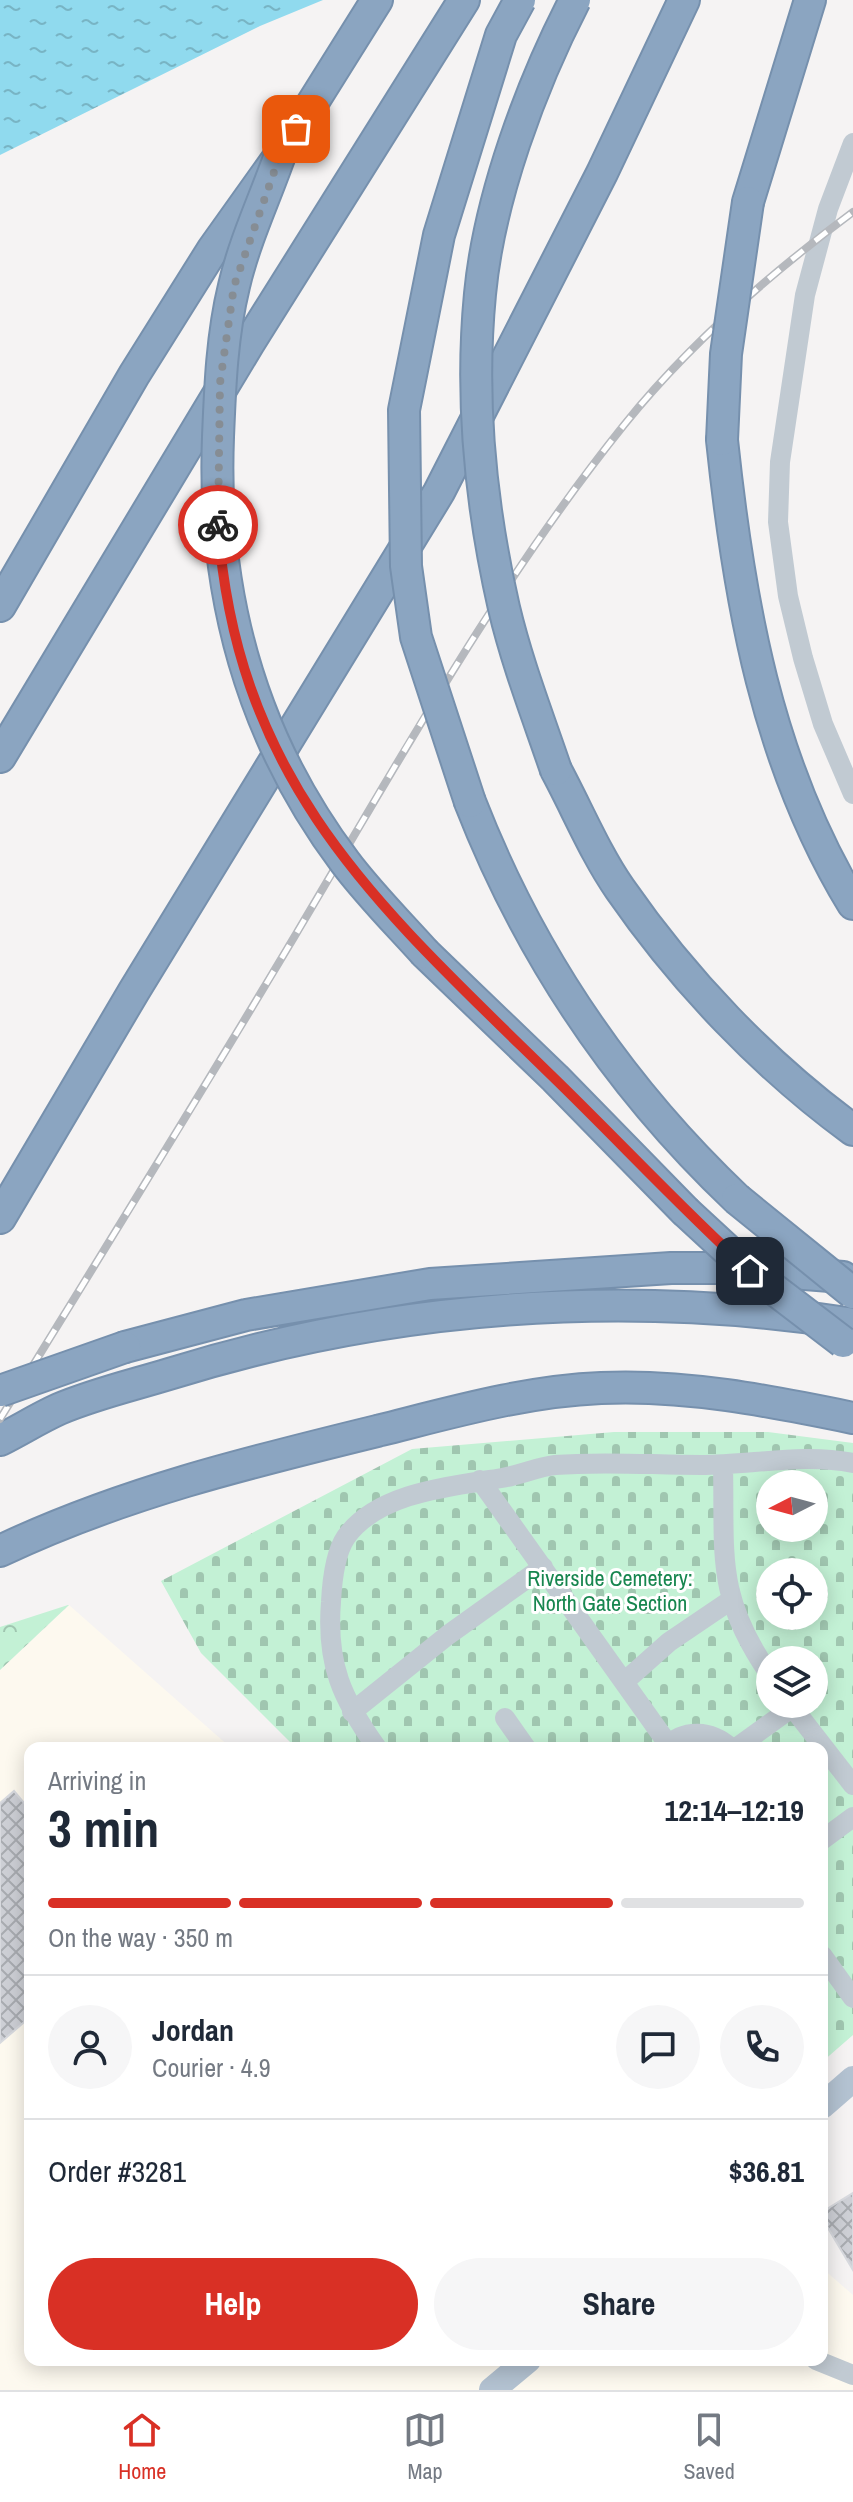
<!DOCTYPE html>
<meta charset="utf-8">
<style>
:root{--surface:#fff;--page:#f6f6f7;--text:#1f2937;--muted:#747a83;--line:#e0e1e3;--accent:#d93025}
body{margin:0;font-family:"Archivo Narrow",sans-serif;background:var(--page);color:var(--text);height:100vh;display:flex;flex-direction:column;font-size:30px;white-space:nowrap}
*{box-sizing:border-box;margin:0}
p{font-size:26px;color:var(--muted)}
.icon{flex:none;width:44px;height:44px;fill:none;stroke:currentColor;stroke-width:2;stroke-linecap:round;stroke-linejoin:round}
.map{position:relative;flex:1;overflow:hidden}
.drawer{position:absolute;left:24px;top:1742px;width:804px;height:624px;display:flex;flex-direction:column;background:var(--surface);border-radius:16px;box-shadow:0 4px 20px #0003}
.drawer>*{flex:none}
.needle{width:52px;rotate:264deg}
.buttons{position:absolute;left:756px;top:1470px;display:grid;gap:16px}
.buttons a{display:grid;place-items:center;width:72px;height:72px;border-radius:50%;background:var(--surface);box-shadow:0 4px 20px #0003;font-size:40px}
.pin{position:absolute;display:grid;place-items:center;width:68px;height:68px;color:#fff;margin:-34px;border-radius:16px;box-shadow:0 4px 12px #0006}
.courier{position:absolute;display:grid;place-items:center;width:80px;height:80px;margin:-40px;border:6px solid #d93025;border-radius:50%;background:#fff;color:#222;box-shadow:0 2px 10px #0007}
.head em{font-style:normal;font-weight:700}
.head div{display:flex;flex-direction:column-reverse}
.head{display:flex;align-items:center;justify-content:space-between;height:136px;padding:0 24px}
h1{font-size:52px;font-weight:700;line-height:60px}
.bar{display:grid;grid-template-columns:repeat(4,1fr);gap:12px 8px;align-content:center;height:96px;padding:0 24px}
.bar i{height:10px;border-radius:6px;background:var(--line)}
.bar .active{background:var(--accent)}
.bar p{grid-column:span 4}
.line{display:flex;align-items:center;gap:20px;padding:0 24px;border-top:2px solid var(--line)}
.line div{flex:1}
.round{display:grid;place-items:center;flex:none;width:84px;height:84px;border-radius:42px;background:var(--page)}
.cta{display:flex;gap:16px;margin-top:auto;padding:16px 24px}
.cta a{flex:1;height:92px;border-radius:48px;background:var(--accent);color:#fff;font-size:32px;font-weight:700;line-height:92px;text-align:center}
.cta a+a{background:var(--page);color:var(--text)}
.tab-bar{display:flex;justify-content:space-around;align-items:center;height:112px;border-top:2px solid var(--line);background:var(--surface);font-size:22px;color:var(--muted)}
.tab-bar a{display:grid;justify-items:center;gap:4px}
.tab-bar .active{color:var(--accent)}
.map>svg:first-child{display:block}
.commercial{fill:#fdf9ef}
.forest{fill:url(#forest-crowns)}
.cemetery{fill:url(#cemetery-stones);fill-rule:evenodd}
.water{fill:url(#water-ripples)}
.building{fill:url(#building-cross-hatch);stroke:#d7d9de;stroke-width:2}
.lines{fill:none;stroke-linecap:round;stroke-linejoin:round}
.highway-casing{stroke:#7690ad;stroke-width:34}
.minor{stroke:#c1cad2;stroke-width:20}
.major{stroke:#b3c2d1;stroke-width:26}
.highway{stroke:#8ba5c1;stroke-width:30}
.rail-casing{stroke:#b5b8bd;stroke-width:8}
.rail{stroke:#fff;stroke-width:5;stroke-dasharray:15;stroke-linecap:butt}
.highway-bridge-casing{stroke:#7690ad;stroke-width:34;stroke-linecap:butt}
.highway-bridge{stroke:#8ba5c1;stroke-width:30}
.done{stroke:#868d94;stroke-width:8;stroke-dasharray:0 14.4}
.route{stroke:#d93025;stroke-width:10}
.labels{text-anchor:middle;stroke-width:6;stroke-linejoin:round;paint-order:stroke}
.park-label{font-size:22px;fill:#17864f;stroke:#fff}
</style>
<div class="map">
<svg width="853" height="2390" viewBox="0 0 853 2390">
<defs>
<pattern id="forest-crowns" width="20" height="18" patternUnits="userSpaceOnUse" patternTransform="scale(2)"><rect width="20" height="18" fill="#c3f1d5"/><path d="M2 6a3 3 0 1 1 6 0M12 15a3 3 0 1 1 6 0" fill="none" stroke="#a0c6b0"/></pattern>
<pattern id="cemetery-stones" width="16" height="16" patternUnits="userSpaceOnUse" patternTransform="scale(2)"><rect width="16" height="16" fill="#c3f1d5"/><path d="M2 7V4a2 2 0 0 1 4 0v3zM10 15v-3a2 2 0 0 1 4 0v3z" fill="#a0c6b0"/></pattern>
<pattern id="water-ripples" width="26" height="14" patternUnits="userSpaceOnUse" patternTransform="scale(2)"><rect width="26" height="14" fill="#90daee"/><path d="M2 4q2-2 4 0t4 0M15 11q2-2 4 0t4 0" fill="none" stroke="#78b4c4"/></pattern>
<pattern id="building-cross-hatch" width="8" height="8" patternUnits="userSpaceOnUse" patternTransform="scale(2)"><rect width="8" height="8" fill="#cdcfd5"/><path d="M0 0l8 8M0 8l8-8" fill="none" stroke="#a8abb0"/></pattern>
</defs>
<rect width="100%" height="100%" fill="#f5f3f3"/>
<path class="commercial" d="M69,1605l162,143h-201v612h792v-92l31,27v95h-853v-720z"/>
<path class="forest" d="M68,1605h1l-69,65v-43z"/>
<path class="cemetery" d="M614,1432h154l85,11v592l-31,27v-314h-526l-95,-95 -40,-72 251,-132zM770,1484h44v44h-44zM770,1572h44v44h-44zM770,1660h44v44h-44z"/>
<path class="water" d="M0,0h323l-63,26 -260,129z"/>
<path class="building" d="M14,1791l16,19v207l-30,26v-240z
M853,2193v77l-31,-52v-6z"/>
<g class="lines">
<defs>
<path id="highway" d="M748,202l62,-202
M722,440c17,162 45,323 131,464
M0,606l134,-231 79,-126 67,-94 97,-155
M0,757l249,-414 215,-343
M556,770c21,39 39,83 64,119 63,91 144,176 233,241
M470,802c60,154 148,284 267,397
M425,953l130,125 130,133
M0,1218l134,-227 305,-499 163,-319 82,-173
M125,1347l121,-32 184,-31 241,-16h58l114,9
M0,1440c20,-10 39,-22 59,-31 35,-15 74,-24 110,-35 221,-69 455,-86 684,-50
M0,1551c122,-58 250,-89 381,-121 72,-18 145,-39 220,-42 84,-4 169,13 252,30"/>
</defs>
<use href="#highway" class="highway-casing"/>
<path class="minor" d="M853,143l-25,66 -23,86 -25,167 -2,60 10,74 15,62 20,66 30,70
M723,1465c2,90 -8,131 47,210
M480,1480l188,264
M624,1682l45,-40 62,-42
M790,1704l63,81
M352,1712l96,-77 95,-68
M505,1718l21,30
M377,1748c-35,-49 -51,-84 -46,-146 1,-20 4,-49 15,-65 32,-45 107,-51 156,-59 18,-3 35,-11 53,-13 48,-4 98,0 146,0 50,0 103,-12 152,-2
M665,1748c19,-20 46,-18 66,0
M736,1748l57,-41
M822,1840l31,-23
M822,1955l31,43
M816,2360l37,15"/>
<path class="major" d="M822,2106l31,-27
M492,2390l36,-30"/>
<use href="#highway" class="highway"/>
<defs>
<path id="rail" d="M0,1419c99,-161 199,-322 296,-485 103,-173 201,-351 328,-509 64,-80 147,-152 229,-213"/>
</defs>
<use href="#rail" class="rail-casing"/>
<use href="#rail" class="rail"/>
<defs>
<path id="highway-bridge" d="M280,155c-15,43 -36,87 -46,131 -12,49 -14,101 -16,151 -6,155 33,300 127,425 24,32 53,61 80,91
M722,440l4,-86 22,-152
M556,770c-18,-53 -39,-107 -52,-162 -23,-101 -34,-210 -24,-314 9,-96 51,-209 95,-294
M470,802l-54,-165 -10,-71 -2,-156 35,-175 62,-200 19,-35
M737,1199l116,94
M685,1211l65,60 93,71
M0,1391l125,-44"/>
</defs>
<use href="#highway-bridge" class="highway-bridge-casing"/>
<use href="#highway-bridge" class="highway-bridge"/>
</g>
<g class="lines">
<path class="done" d="M218,525l2,-142 14,-97 46,-131 16,-26"/>
<path class="route" d="M218,525c19,259 160,381 333,550 67,65 130,133 199,196"/>
</g>
<g class="labels">
<g class="park-label">
<text x="610" y="1586">Riverside Cemetery:<tspan x="610" dy="25">North Gate Section</tspan></text>
</g>
</g>
</svg>
<div class="buttons">
<a><svg class="needle" viewBox="-14 -14 28 28"><path d="M0-13l5 13h-10z" fill="#e53935"/><path d="M0 13l5-13h-10z" fill="#747a83"/></svg></a>
<a><svg class="icon" aria-label="locate" viewBox="0 0 24 24"><circle cx="12" cy="12" r="6"/><path d="M12 2v4M12 18v4M2 12h4M18 12h4"/></svg></a>
<a><svg class="icon" aria-label="layers" viewBox="0 0 24 24"><path d="M12 4l9 5-9 5-9-5zM3 14l9 5 9-5"/></svg></a>
</div>
<div class="pin" style="left:296px;top:129px;background:#ea580c"><svg class="icon" aria-label="bag" viewBox="0 0 24 24"><path d="M5 8h14l-1 12H6zM9 8a3 3 0 0 1 6 0"/></svg></div>
<div class="pin" style="left:750px;top:1271px;background:#1f2937"><svg class="icon" aria-label="home" viewBox="0 0 24 24"><path d="M3 11l9-7 9 7M6 9v11h12V9"/></svg></div>
<div class="courier" style="left:218px;top:525px"><svg class="icon" aria-label="bike" viewBox="0 0 24 24"><circle cx="6" cy="16" r="4"/><circle cx="18" cy="16" r="4"/><path d="M6 16l4-8h5l3 8M10 8l3 8H6M13 5h3"/></svg></div>
<section class="drawer">
<div class="head"><div><h1>3 min</h1><p>Arriving in</p></div><em>12:14–12:19</em></div>
<div class="bar"><i class="active"></i><i class="active"></i><i class="active"></i><i></i><p>On the way · 350 m</p></div>
<div class="line" style="height:144px"><a class="round"><svg class="icon" aria-label="person" viewBox="0 0 24 24"><circle cx="12" cy="8" r="4"/><path d="M4 21q1-7 8-7t8 7"/></svg></a><div><b>Jordan</b><p>Courier · 4.9</p></div><a class="round"><svg class="icon" aria-label="chat" viewBox="0 0 24 24"><path d="M4 5h16v11H9l-5 4z"/></svg></a><a class="round"><svg class="icon" aria-label="phone" viewBox="0 0 24 24"><path d="M5 4h4l2 5-3 2q2 4 5 5l2-3 5 2v4C11 20 4 13 5 4z"/></svg></a></div>
<div class="line" style="height:104px"><div>Order #3281</div><b>$36.81</b></div>
<div class="cta"><a>Help</a><a>Share</a></div>
</section>
</div>
<nav class="tab-bar">
<a class="active"><svg class="icon" aria-label="home" viewBox="0 0 24 24"><path d="M3 11l9-7 9 7M6 9v11h12V9"/></svg>Home</a>
<a><svg class="icon" aria-label="map" viewBox="0 0 24 24"><path d="M3 6l6-2 6 2 6-2v14l-6 2-6-2-6 2zM9 4v14M15 6v14"/></svg>Map</a>
<a><svg class="icon" aria-label="saved" viewBox="0 0 24 24"><path d="M7 4h10v16l-5-4-5 4z"/></svg>Saved</a>
</nav>
